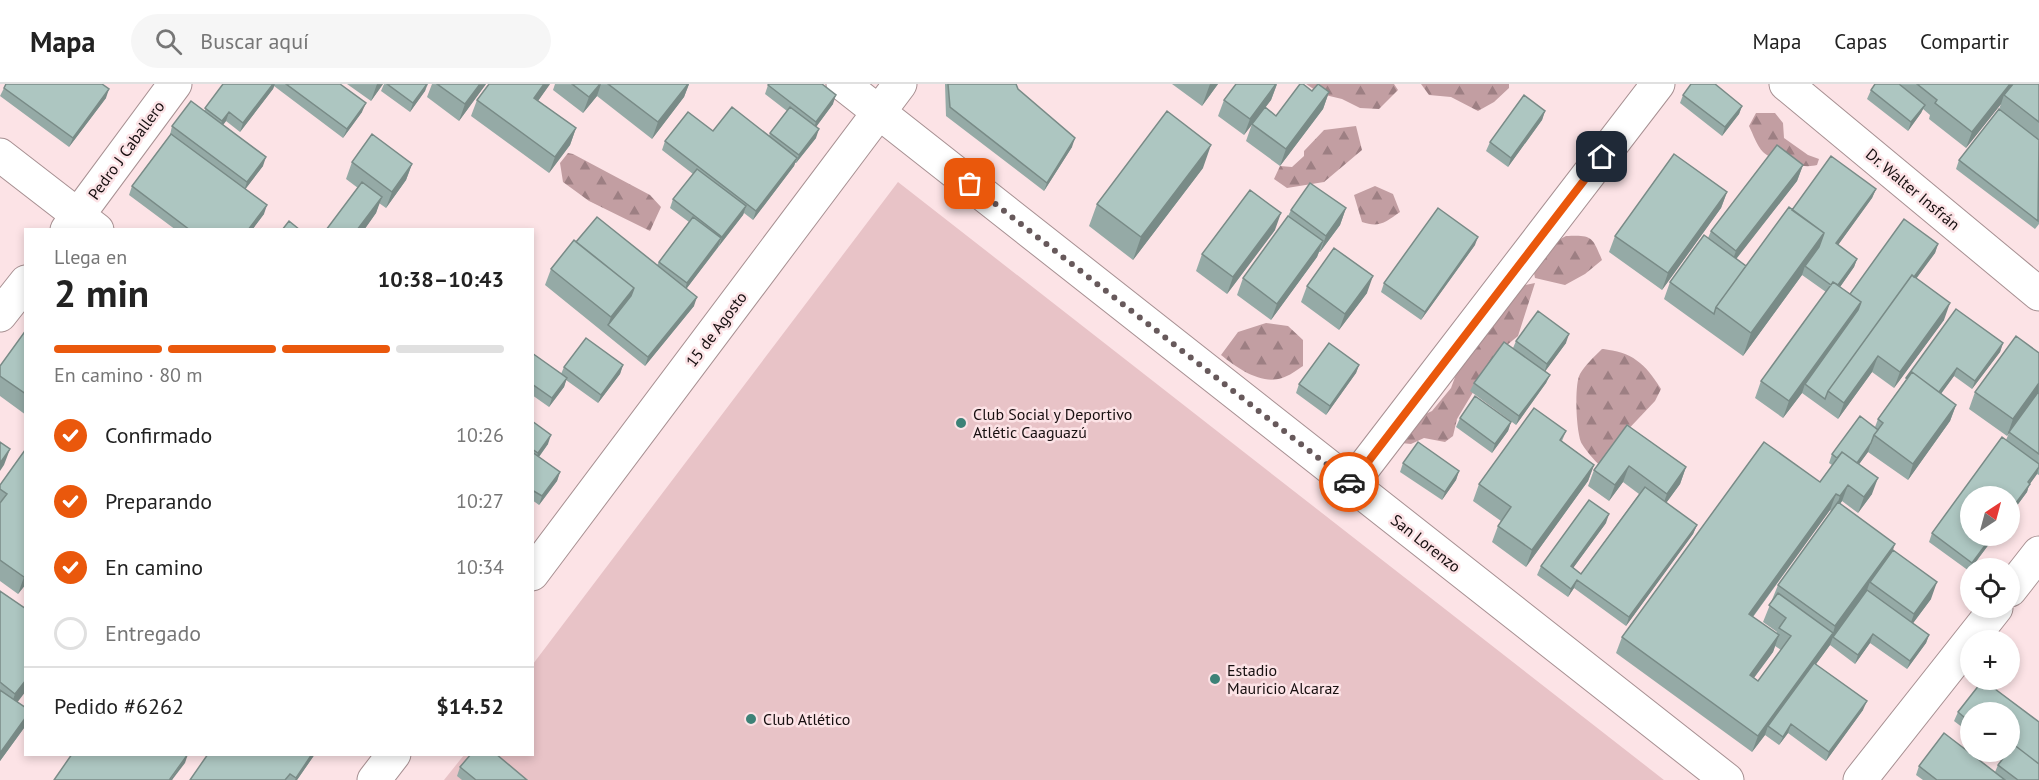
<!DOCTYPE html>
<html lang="es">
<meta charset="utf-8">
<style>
:root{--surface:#fff;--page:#f6f6f6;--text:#222;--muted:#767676;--line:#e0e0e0;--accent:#ea580c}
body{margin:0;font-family:"PT Sans",sans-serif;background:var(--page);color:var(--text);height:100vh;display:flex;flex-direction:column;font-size:22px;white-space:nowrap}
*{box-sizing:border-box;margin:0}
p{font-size:20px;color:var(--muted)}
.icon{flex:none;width:33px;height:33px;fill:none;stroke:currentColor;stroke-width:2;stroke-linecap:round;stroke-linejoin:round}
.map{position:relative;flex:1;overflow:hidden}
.sheet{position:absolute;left:24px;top:144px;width:510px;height:528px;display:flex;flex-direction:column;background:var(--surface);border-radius:0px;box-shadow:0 3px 9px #0003}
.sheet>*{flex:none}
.needle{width:39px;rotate:36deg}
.buttons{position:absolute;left:1960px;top:402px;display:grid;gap:12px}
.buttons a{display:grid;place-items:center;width:60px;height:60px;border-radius:50%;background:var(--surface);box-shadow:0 3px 9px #0003;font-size:30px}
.pin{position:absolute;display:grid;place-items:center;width:51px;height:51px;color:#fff;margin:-26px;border-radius:12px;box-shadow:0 3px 9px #0006}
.courier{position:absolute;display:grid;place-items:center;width:60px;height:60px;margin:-30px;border:4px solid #ea580c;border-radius:50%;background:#fff;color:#222;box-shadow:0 2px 8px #0007}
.headline em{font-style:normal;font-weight:700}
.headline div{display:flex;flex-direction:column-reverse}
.headline{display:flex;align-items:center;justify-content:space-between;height:102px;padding:0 30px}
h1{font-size:39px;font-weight:700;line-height:45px}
.bar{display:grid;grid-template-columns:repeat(4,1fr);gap:9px 6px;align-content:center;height:72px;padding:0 30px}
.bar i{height:8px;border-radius:4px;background:var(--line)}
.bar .selected{background:var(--accent)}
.bar p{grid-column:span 4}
.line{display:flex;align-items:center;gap:15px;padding:0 30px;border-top:2px solid var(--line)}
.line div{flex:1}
ol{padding:0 30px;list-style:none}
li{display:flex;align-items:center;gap:18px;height:66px}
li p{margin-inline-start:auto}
li .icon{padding:6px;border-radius:50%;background:var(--accent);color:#fff;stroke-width:4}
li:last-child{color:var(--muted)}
li i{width:33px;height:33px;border:3px solid var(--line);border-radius:50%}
header{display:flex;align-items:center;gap:36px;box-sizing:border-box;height:84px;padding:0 30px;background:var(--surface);border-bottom:2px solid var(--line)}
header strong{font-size:28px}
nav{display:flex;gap:33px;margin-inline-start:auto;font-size:21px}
.search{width:420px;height:54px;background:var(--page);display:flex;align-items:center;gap:15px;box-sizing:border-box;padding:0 21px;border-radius:33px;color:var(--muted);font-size:22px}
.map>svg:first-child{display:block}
.grass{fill:#e8c3c7}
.forest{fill:url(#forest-firs)}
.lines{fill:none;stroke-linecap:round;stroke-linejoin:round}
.minor-casing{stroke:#a79092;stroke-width:35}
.minor{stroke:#fff;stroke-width:33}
.wall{fill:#95aaa6;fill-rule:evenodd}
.shaded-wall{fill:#798b87}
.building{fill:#adc6c1;stroke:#798b87;stroke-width:1.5}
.done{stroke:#67595b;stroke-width:6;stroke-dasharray:0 10.8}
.route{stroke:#ea580c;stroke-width:8}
.poi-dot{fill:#3d8277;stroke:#fce3e6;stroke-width:2}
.labels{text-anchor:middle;stroke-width:5;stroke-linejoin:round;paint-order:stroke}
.street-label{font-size:16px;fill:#170f10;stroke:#fce3e6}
.poi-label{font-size:16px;fill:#170f10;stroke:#fce3e6;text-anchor:start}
</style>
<header>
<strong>Mapa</strong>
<div class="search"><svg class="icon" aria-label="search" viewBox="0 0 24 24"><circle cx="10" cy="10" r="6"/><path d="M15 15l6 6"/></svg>Buscar aquí</div>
<nav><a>Mapa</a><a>Capas</a><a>Compartir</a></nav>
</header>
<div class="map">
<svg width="2039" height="696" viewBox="0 0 2039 696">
<defs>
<pattern id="forest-firs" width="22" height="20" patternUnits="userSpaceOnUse" patternTransform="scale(1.5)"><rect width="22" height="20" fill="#c29ea2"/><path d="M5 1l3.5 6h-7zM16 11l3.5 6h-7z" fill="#9d7f83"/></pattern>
</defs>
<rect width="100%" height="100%" fill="#fce3e6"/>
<path class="grass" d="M898,98l766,598h-1220l20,-25 68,-1 1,-90z"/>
<path class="forest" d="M1306,0h88l4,6 -19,19 -19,-1 -18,-9 -21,-5z
M1421,0h88v4l-15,14 -16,9 -27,-14 -22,-2z
M1756,29h19l8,10 1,15 24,17 11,4 -2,6c-13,4 -44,-3 -54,-13 -6,-6 -10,-18 -14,-26z
M1356,42l6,24 -38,32 -37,6 -13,-9 6,-13 12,1 12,-11v-5l20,-21z
M568,69l5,1 77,41 11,12 -11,24 -61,-30 -26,-19 -3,-19z
M1375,102l18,8 7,18c-14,10 -21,16 -38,10l-8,-27z
M1566,152c26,-1 26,0 36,24l-17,14 -20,11 -30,-7 -4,-20 16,-12z
M1535,199l-17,53 -22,18 -39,65 -4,17 -8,6 -21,-4 -13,6 -10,-1 12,-23 19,-9 19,-23 17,-46 38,-53z
M1266,239l22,3 15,14v26c-6,4 -14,10 -21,12 -21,7 -45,-10 -61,-23l17,-23z
M1602,265c30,3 43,14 59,40l-6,12 -35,37 -20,27c-5,-3 -15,-16 -18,-21 -6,-10 -8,-60 -2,-70 5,-9 14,-17 22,-25z"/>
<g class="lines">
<defs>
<path id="minor" d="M843,0l884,696
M1786,0l253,210
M0,71l97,75
M67,146l108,-146
M0,231l26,-33
M1351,400l307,-400
M532,490l368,-490
M2010,506l29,-37
M374,696l20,-26
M1860,696l136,-172"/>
</defs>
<use href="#minor" class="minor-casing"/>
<use href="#minor" class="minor"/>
</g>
<path class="wall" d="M223,0h117l22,28 -19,26 -69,-52 -1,3 -33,43 -14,-11 -3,4 40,41 -18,23 19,25 -12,16h-76l-47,-35 3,-9 38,-51 2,-9 32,-15z
M347,0h36l-12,17z
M384,0h44l-3,7 -15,21 -29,-21z
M432,0h54l-27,37 -32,-24z
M550,0l-12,17 38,27 -6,17 -21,28 -78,-57 6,-16z
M555,0h134l-5,13 -32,42 -55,-43 -14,17 -30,-23z
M945,0h71l2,5 54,58 -28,44 -98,-75z
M1172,0h46l-16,22z
M1277,0l-6,16 -6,8 11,8 36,-25 17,1 -6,17 -43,57 -34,-25 6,-17 2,-3 -10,14 -26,-19 6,-16z
M1875,0h164v140l-4,5 -79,-60 3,-9 40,-51 2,-5 -35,44 -37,-29 1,-4 -7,-6 -2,4 -13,18 -41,-32 4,-9z
M768,1l65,19 -17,23v11l-20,25h-1l-1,3 -41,54 -9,-7 -1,2 -57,74 8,17 -49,60 -100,-81 6,-16 25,-27 81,23 2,-3 30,-40 -19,-14 3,-9 20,-25 -31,-24 3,-9 48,-10 56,5 1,-3 17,-22 -22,-17z
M4,4l102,10 -37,49 -69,-51z
M1683,11l59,11 -3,8 -17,22 -42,-33z
M1545,27l-3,9 -34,47 -22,-16 4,-9z
M352,78l60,2 -6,16 -20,28 -7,-5 -3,10 -12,17h-38l32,-42 -12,-9z
M1803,81l-6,16 -61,77 10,8 46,-56 84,-21 -4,9 -34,47 19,14 -3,8 -14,20 10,7 88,-50 -3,9 -19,25 28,42 -50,68 -22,-16 -34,47 -36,-26 -19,25 -28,-20 6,-17 65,-89 -24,-17 -59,81 -79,-57 6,-17 38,-44 3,-7z
M1203,84l-70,92 -44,-34 8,-22z
M1727,108l-6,16 -59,82 -53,-38 6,-16z
M1346,124l-6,17 -20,27h-1l-2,5 -46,63 -34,-25 6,-17 45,-62 3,-6z
M1275,146l-48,64 -31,-23 6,-17z
M1475,161l-54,75 -40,-28 3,-9z
M1307,202l60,7 -28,37 -38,-28z
M26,246v85l-26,-19v-30z
M1516,257l50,2 -21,28 5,4 -4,8 -30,42 -46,-34 4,-8 39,-35z
M2003,259l-3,9 -28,37 -18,-13 -13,18 15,11 -6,16 -42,59 -40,-28 -9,12 13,30 -14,19 -16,-12 -2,3 53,46 38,49 -18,24 16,12 -3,8 -19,26 -37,-26 -15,21 -25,-19 -14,19 47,46 -37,51 -38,-28 -9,12 -14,-10 -13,17 -136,-99 6,-16 198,-155 12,-17 -3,-2 3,-9 43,-27 3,-8 27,-38 1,-3zM1830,426l1,1 -53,74 -15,37 14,10v2l-24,-17zM1775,562l6,4 -23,31 -4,-3 19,-26z
M532,269l29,21 3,-7 59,-2 -3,9 -22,29 -32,-23 -2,7 -15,20 -17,-12z
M2039,269v122l-2,-1 -8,11 -2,7 -17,23v-19l-39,40h24l-26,35 -40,-29 3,-9 74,-93 3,-7 -2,3 -38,-27 6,-17z
M1359,281l-3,8 -30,42 -30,-22 3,-9z
M1460,334l51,4 -3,9 -16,22 -36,-26z
M532,337l16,23 -9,13 21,15 -3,9 -18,24 -7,-5z
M1627,341l59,42 -6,17 -14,19 31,22 -4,9 -67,92 -52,-38 -6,9 -31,-22 4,-9 65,-43 -33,45 8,6 58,-80 -16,-12 -14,19 -21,-15 6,-16z
M1566,347l-4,10 32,24 -6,16 -62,86 -34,-25 6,-16 3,-5 -28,-20 6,-17z
M25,366l1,134 -8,10 -18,-13v-96z
M1403,379l56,8 -3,9 -14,20 -42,-28z
M0,507l17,111 9,6v14l-2,6 -24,33z
M1983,596l56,42v58h-116l-7,-5 3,-9 25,-33 51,39 3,-7 5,-7 -8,-6h15v-40h-39v22l-17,-13 4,-9z
M208,670h107l-18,26h-107z
M460,683l67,13h-65l-5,-4z"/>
<path class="shaded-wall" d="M273,0h2l-2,5 -33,43 3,-9z
M377,0h6l-12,17z
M427,0l-2,7 -15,21 3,-9z
M480,0h6l-27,37 6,-17z
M544,0h6l-22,31 6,-17z
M600,0h1l-4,12 -14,17 6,-16z
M688,0h1l-5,13 -32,42 6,-17z
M1210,0h8l-16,22z
M1277,0l-6,16 -27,35 6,-16z
M2010,0h6l-12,11 -3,9 -35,44 6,-16z
M109,5l-3,9 -37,49 4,-9z
M1329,8l-6,17 -43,57 6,-17z
M836,11l-3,9 -20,27 3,-9z
M366,19l-4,9 -19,26 4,-9z
M1925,21l-4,8 -13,18 3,-9z
M1742,22l-3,8 -17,22 3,-9z
M1545,27l-3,9 -34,47 3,-9z
M229,28l-3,9 -7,9 3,-9z
M576,44l-6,17 -21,28 6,-16z
M819,45l-3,9 -20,25 3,-8z
M1075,54l-3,9 -28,44 3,-8z
M1211,61l-8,23 -70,92 8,-23z
M266,73l-3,9 -19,25 3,-9z
M797,74l-3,8 -41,54 3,-9z
M412,80l-6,16 -20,28 6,-16z
M1803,81l-6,16 -67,86 6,-16z
M1876,105l-4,9 -39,54 3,-9z
M1727,108l-6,16 -59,82 6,-17z
M382,113l-6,16 -12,17h-7z
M267,121l-3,9 -12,16h-4z
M746,122l-3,9 -24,31 3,-9z
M1346,124l-6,17 -20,27 6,-16z
M1281,129l-6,17 -48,64 6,-17z
M1824,149l-8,23 -11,10 -3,9 -59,81 8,-23z
M1478,153l-3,8 -54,75 4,-8z
M721,154l-3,9 -34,45 3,-9z
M1323,157l-6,16 -46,63 6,-16z
M1938,160l-3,9 -103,141 -2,-1z
M1857,175l-3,8 -21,30 3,-9z
M1373,192l-6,17 -28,37 6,-16z
M634,204l-6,17 -20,20 3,-8z
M697,213l-3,9 -49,60 3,-9z
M1861,218l-6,17 -50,65 -3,9 -19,25 6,-17z
M1950,219l-6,17 -50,68 6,-16z
M1569,250l-3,9 -22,30 3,-9z
M2003,259l-3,9 -28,37 3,-8z
M1878,272l-6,16 -34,47 6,-16z
M623,281l-3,9 -22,29 3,-8z
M1359,281l-3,8 -30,42 4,-9z
M1957,284l-3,8 -23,31 4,-8z
M1550,291l-4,8 -30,42 3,-9z
M567,294l-3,9 -15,20 3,-9z
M2039,299v9l-32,44 6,-17z
M1956,321l-6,16 -42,59 5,-16z
M1511,338l-3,9 -16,22 3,-9z
M551,351l-3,9 -13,18 3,-9z
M1871,359l-3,9 -19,26 3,-9z
M10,365l-6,16 -4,6v-8z
M1594,381l-6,16 -62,86 6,-17z
M1629,382l-6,16 -14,19 6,-16z
M1686,383l-6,17 -19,26 6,-16z
M2039,383l-2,7 -8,11 -2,7 -17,23v-4z
M1459,387l-3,9 -14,20 3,-8z
M560,388l-3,9 -18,24 3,-9z
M1878,394l-6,16 -14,19 6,-16z
M1848,401l-6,16 -8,12 6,-17z
M1836,410l-6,16 -87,120 6,-16z
M1609,430l-3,9 -38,52 3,-9z
M1697,441l-4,9 -67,92 3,-9z
M1992,452h3l-26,35 3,-8z
M1895,460l-8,23 -17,15 -6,16 -31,39 -3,8 -60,82 -2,-1 -3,9 -13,17 6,-16 75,-103 2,-7z
M26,492v8l-8,10 6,-17z
M1577,496l-3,8 -6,9 3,-8z
M1937,498l-6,17 -23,31 6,-16z
M1873,550l-3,9 -15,21 3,-9z
M1779,551l-6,17 -29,39 6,-16z
M1929,551l-3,8 -19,26 3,-8z
M26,596v11l-19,25 8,-22z
M1867,617l-4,9 -37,51 3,-9z
M26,633v5l-2,6 -24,33v-8z
M1791,640l-3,9 -9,12 4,-8z
M188,670l-3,9 -13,17h-2z
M312,670h3l-18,26h-2z"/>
<path class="building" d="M6,0h96l7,5 -36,49 -69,-50z
M223,0h50l-30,39 -14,-11 -7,9 -17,-13z
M286,0h54l26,19 -19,26z
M387,0h40l-14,19z
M437,0h43l-15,20z
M489,0h55l-10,14 42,30 -21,29 -78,-57z
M572,0h28l-11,13z
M608,0h80l-30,38z
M769,0h53l14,11 -20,27 -48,-37z
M948,0h68l2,5 57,49 -28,45 -97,-76z
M1236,0h40l-26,35 -26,-19z
M1300,0h3l9,7 6,-7 11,8 -43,57 -34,-25 13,-17 11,9z
M1691,0h24l27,22 -17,21 -42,-32z
M1875,0h24l26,21 -14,17 -40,-32z
M1917,0h93l-38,48 -37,-29 2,-3z
M2013,0h26v38l-35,-27z
M1524,11l21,16 -34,47 -21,-16z
M191,17l75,56 -19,25 -75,-56z
M732,23l65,51 -41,53 -91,-70 23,-29 25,19z
M790,23l29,22 -20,26 -29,-22z
M1999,25l40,31 -1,81 -79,-61z
M1167,27l44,34 -70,92 -44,-33z
M171,50l96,71 -19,25h-58l-58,-44z
M372,50l40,30 -20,28 -40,-30z
M1777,61l26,20 -67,86 -25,-20z
M1674,70l53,38 -59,81 -53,-37z
M1831,72l45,33 -40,54 21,16 -19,26 -5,-3 -2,3 -26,-19 14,-19 5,-14 -32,-23z
M697,85l49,37 -24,31 -49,-38z
M362,98l20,15 -25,33h-31z
M1310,99l36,25 -20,28 -35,-26z
M1250,106l31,23 -48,64 -31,-23z
M1789,123l35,26 -73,100 -35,-26z
M1438,124l40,29 -53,75 -41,-29z
M1288,132l35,25 -46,63 -34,-26z
M597,133l100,80 -49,60 -40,-32 23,-29 3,-8 -58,-46z
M693,133l28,21 -34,45 -28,-21z
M1904,135l34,25 -24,33 -2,-2 -84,116 -3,8 -20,-15 53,-74 3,-8 -11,-8z
M289,137l11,9h-18z
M1704,151l42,31 -30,41 -2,7 -44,-32z
M574,156l60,48 -23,29 -60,-48z
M1334,164l39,28 -28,38 -38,-28z
M1912,191l38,28 -50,69 -22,-16 -34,47 -16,-12z
M1833,198l28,20 -72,99 -28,-20z
M1956,225l47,34 -28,38 -18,-13 -18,24 -27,-20 -5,7 -1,-1z
M1538,227l31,23 -22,30 -31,-23z
M26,246v64l-26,-18v-10z
M2016,252l23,17v30l-26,36 -38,-27z
M586,254l37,27 -22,30 -37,-28z
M1504,258l46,33 -31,41 -45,-33z
M1329,259l30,22 -29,41 -31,-22z
M532,269l35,25 -15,20 -20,-14z
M1912,288l44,33 -43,59 -39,-29 9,-12 -5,-4z
M2039,307v63l-30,-22z
M1475,312l36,26 -16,22 -35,-26z
M1534,324l32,23 -6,9 34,25 -62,85 -34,-24 13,-19 -32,-23z
M1860,332l18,14 -4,5 -3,8 -14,20 -15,-11 -5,6 -5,-4z
M532,337l19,14 -13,18 -6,-4z
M1627,341l59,42 -19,27 -38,-28 -14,19 -21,-15z
M2002,353l37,27v3l-11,15 2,2 -20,27v-15h-39v40h21l-20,27 -40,-30z
M0,358l10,7 -10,14z
M1418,358l41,29 -14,21 -42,-29z
M1764,358l56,40 22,-30 36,26 -14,19 -16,-12 -8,11 -4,-2 -87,120 30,21 -29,40 8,6 33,-45 -12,-8 7,-10 -17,-13 9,-12 55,40 -75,103 -136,-99z
M25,366l1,126 -2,1 -24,-17v-57l7,-9 -7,-5v-4z
M532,368l28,20 -18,24 -10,-6z
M1645,403l52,38 -68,92 -52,-37 -6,9 -30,-23 48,-66 20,14 -38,52 10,8z
M1838,418l57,42 -60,82 -57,-41z
M1893,466l44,32 -23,32 -44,-32z
M1867,506l62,45 -19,26 -37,-27 -15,21 -25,-18z
M0,507l26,18v71l-11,14 -15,-12z
M1814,579l53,38 -38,51 -38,-28 -8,13 -15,-11z
M1983,596l56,42v42l-26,-20 -3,5v-37h-39v11l-13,-11z
M0,606l26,18v9l-26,36z
M1944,649l61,47h-68l-18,-14z
M2013,660l26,20v16h-21l-20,-15 10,-13h2v-3z
M72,670h116l-18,25 2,1h-118z
M208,670h104l-16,24 -6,-4 -5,6h-95z
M471,670h25l31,26h-51l-16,-13z"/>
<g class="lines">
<path class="done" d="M970,100l379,298"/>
<path class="route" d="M1349,398l2,2 251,-327"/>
</g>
<g class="poi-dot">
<circle cx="961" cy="339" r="6"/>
<circle cx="1215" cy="595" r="6"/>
<circle cx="751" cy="635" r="6"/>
</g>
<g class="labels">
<g class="street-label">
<text transform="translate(126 66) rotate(-54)" y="6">Pedro J Caballero</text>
<text transform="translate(1913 105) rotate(40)" y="6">Dr. Walter Insfrán</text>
<text transform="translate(716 245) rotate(-53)" y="6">15 de Agosto</text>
<text transform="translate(1426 459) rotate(38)" y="6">San Lorenzo</text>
</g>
<g class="poi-label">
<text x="973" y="336">Club Social y Deportivo<tspan x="973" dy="18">Atlétic Caaguazú</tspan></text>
<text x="1227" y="592">Estadio<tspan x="1227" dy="18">Mauricio Alcaraz</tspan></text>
<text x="763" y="641">Club Atlético</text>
</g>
</g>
</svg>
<div class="buttons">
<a><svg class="needle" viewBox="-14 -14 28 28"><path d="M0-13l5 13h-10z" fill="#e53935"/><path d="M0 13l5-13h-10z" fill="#767676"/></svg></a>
<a><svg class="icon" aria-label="locate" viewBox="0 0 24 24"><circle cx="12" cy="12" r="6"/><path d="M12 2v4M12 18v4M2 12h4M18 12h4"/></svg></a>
<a>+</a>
<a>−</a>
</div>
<div class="pin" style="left:970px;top:100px;background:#ea580c"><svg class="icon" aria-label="bag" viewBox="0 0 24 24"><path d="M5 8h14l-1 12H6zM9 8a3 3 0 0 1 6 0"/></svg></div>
<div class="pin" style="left:1602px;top:73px;background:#1f2937"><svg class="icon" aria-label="home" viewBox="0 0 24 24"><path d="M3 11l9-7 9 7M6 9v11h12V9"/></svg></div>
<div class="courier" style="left:1349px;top:398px"><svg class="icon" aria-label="car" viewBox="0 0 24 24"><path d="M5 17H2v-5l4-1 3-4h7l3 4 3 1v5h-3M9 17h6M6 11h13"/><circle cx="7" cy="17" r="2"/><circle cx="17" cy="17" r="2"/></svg></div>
<section class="sheet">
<div class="headline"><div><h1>2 min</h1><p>Llega en</p></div><em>10:38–10:43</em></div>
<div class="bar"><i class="selected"></i><i class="selected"></i><i class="selected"></i><i></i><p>En camino · 80 m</p></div>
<ol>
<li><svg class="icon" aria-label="check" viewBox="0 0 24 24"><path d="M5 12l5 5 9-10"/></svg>Confirmado<p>10:26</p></li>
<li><svg class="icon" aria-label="check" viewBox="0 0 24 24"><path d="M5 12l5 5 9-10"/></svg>Preparando<p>10:27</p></li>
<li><svg class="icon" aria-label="check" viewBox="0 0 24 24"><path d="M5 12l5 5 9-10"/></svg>En camino<p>10:34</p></li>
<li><i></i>Entregado</li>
</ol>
<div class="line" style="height:78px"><div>Pedido #6262</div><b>$14.52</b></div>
</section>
</div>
